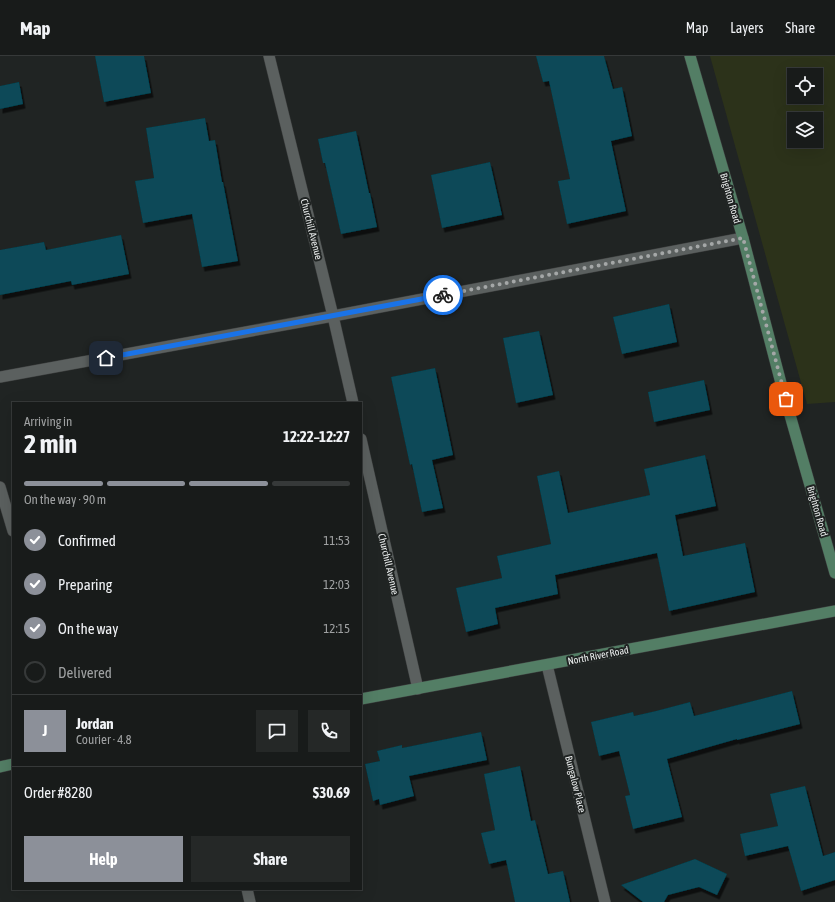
<!DOCTYPE html>
<meta charset="utf-8">
<style>
:root{--surface:#181b1a;--page:#252827;--text:#f1f3f6;--muted:#9fa1a2;--line:#363939;--accent:#8c9099}
body{margin:0;font-family:"Asap Condensed",sans-serif;background:var(--page);color:var(--text);height:100vh;display:flex;flex-direction:column;font-size:15px;white-space:nowrap}
*{box-sizing:border-box;margin:0}
p{font-size:13px;color:var(--muted)}
.icon{flex:none;width:22px;height:22px;fill:none;stroke:currentColor;stroke-width:2;stroke-linecap:round;stroke-linejoin:round}
.map{position:relative;flex:1;overflow:hidden}
.side{position:absolute;left:12px;top:346px;width:350px;height:488px;display:flex;flex-direction:column;background:var(--surface);border-radius:0px;box-shadow:0 4px 16px #0002,0 0 0 1px var(--line)}
.side>*{flex:none}
.fabs{position:absolute;left:787px;top:12px;display:grid;gap:8px}
.fabs a{display:grid;place-items:center;width:36px;height:36px;border-radius:0px;background:var(--surface);box-shadow:0 4px 16px #0002,0 0 0 1px var(--line);font-size:20px}
.pin{position:absolute;display:grid;place-items:center;width:34px;height:34px;color:#fff;margin:-17px;border-radius:8px;box-shadow:0 2px 6px #0006}
.courier{position:absolute;display:grid;place-items:center;width:40px;height:40px;margin:-20px;border:3px solid #1a73e8;border-radius:50%;background:#fff;color:#222;box-shadow:0 1px 5px #0007}
.headline em{font-style:normal;font-weight:700}
.headline div{display:flex;flex-direction:column-reverse}
.headline{display:flex;align-items:center;justify-content:space-between;height:68px;padding:0 12px}
h1{font-size:26px;font-weight:700;line-height:30px}
.bar{display:grid;grid-template-columns:repeat(4,1fr);gap:6px 4px;align-content:center;height:48px;padding:0 12px}
.bar i{height:5px;border-radius:3px;background:var(--line)}
.bar .on{background:var(--accent)}
.bar p{grid-column:span 4}
.line{display:flex;align-items:center;gap:10px;padding:0 12px;border-top:1px solid var(--line)}
.line div{flex:1}
.round{display:grid;place-items:center;flex:none;width:42px;height:42px;border-radius:0px;background:var(--page)}
ol{padding:0 12px;list-style:none}
li{display:flex;align-items:center;gap:12px;height:44px}
li p{margin-inline-start:auto}
li .icon{padding:4px;border-radius:50%;background:var(--accent);color:#fff;stroke-width:4}
li:last-child{color:var(--muted)}
li i{width:22px;height:22px;border:2px solid var(--line);border-radius:50%}
.cta{display:flex;gap:8px;margin-top:auto;padding:8px 12px}
.cta a{flex:1;height:46px;border-radius:0px;background:var(--accent);color:#fff;font-size:16px;font-weight:700;line-height:46px;text-align:center}
.cta a+a{background:var(--page);color:var(--text)}
header{display:flex;align-items:center;gap:24px;box-sizing:border-box;height:56px;padding:0 20px;background:var(--surface);border-bottom:1px solid var(--line)}
header strong{font-size:19px}
nav{display:flex;gap:22px;margin-inline-start:auto;font-size:14px}
.map>svg:first-child{display:block}
.green{fill:#2c321a;fill-rule:evenodd}
.building{fill:#074958;filter:url(#shadow)}
.lines{fill:none;stroke-linecap:round;stroke-linejoin:round}
.minor-casing{stroke:#3c3e3e;stroke-width:12}
.secondary-casing{stroke:#3c3e3e;stroke-width:12}
.minor{stroke:#5b605f;stroke-width:11}
.secondary{stroke:#537e65;stroke-width:11}
.done{stroke:#a4a7a7;stroke-width:4;stroke-dasharray:0 7.2}
.route{stroke:#1a73e8;stroke-width:5}
.labels{text-anchor:middle;stroke-width:4;stroke-linejoin:round;paint-order:stroke}
.street-label{font-size:10px;fill:#ebeeee;stroke:#202423}
</style>
<header>
<strong>Map</strong>
<nav><a>Map</a><a>Layers</a><a>Share</a></nav>
</header>
<div class="map">
<svg width="835" height="846" viewBox="0 0 835 846">
<defs>
<filter id="shadow"><feDropShadow dx="2.5" dy="4.5" stdDeviation="0" flood-color="#0009"/></filter>
</defs>
<rect width="100%" height="100%" fill="#202423"/>
<path class="green" d="M710,0h125v346l-28,2zM794,19h22v22h-22zM794,63h22v22h-22z"/>
<path class="building" d="M95,0h49l7,37 -47,9z
M536,0h68l9,33 9,-2 10,49 -21,5 15,70 -59,13 -9,-43 12,-2 -21,-98 -6,1z
M19,26l4,22 -23,5v-23z
M205,62l4,23 6,-1 7,42h1l15,79 -36,6 -10,-53 -49,9 -8,-42 19,-3 -8,-50z
M356,75l13,62h1l7,34 -36,7 -16,-71h-2l-5,-24z
M490,106l12,53 -60,13 -11,-53z
M121,179l8,39 -57,11 -1,-4 -71,14v-45l44,-8 2,8z
M669,248l8,38 -55,12 -9,-37z
M539,275l14,64 -37,8 -13,-65z
M435,312l18,87 -21,5 11,48 -21,4 -10,-48 -2,1 -19,-88z
M704,324l6,30 -56,12 -6,-30z
M705,399l11,51 -41,9 8,41 62,-13 10,49 -86,19 -12,-58 -102,22 3,19 -63,14 3,16 -32,8 -10,-44 46,-10 -5,-22 54,-12 -14,-68 22,-5 9,42 82,-18 -6,-26z
M792,635l8,33 -63,16v-1l-70,20 15,58 -49,12 -8,-33 5,-1 -11,-44 -20,5 -8,-34 42,-10 1,4 22,-5 34,-9 4,14z
M481,676l6,28 -78,16 5,20 -34,9 -1,-6 -6,2 -8,-37 15,-3 -3,-10 25,-6v3z
M520,710l11,55 4,-1 13,54 15,-3 7,31h-55l-9,-42 -17,4 -8,-31 14,-3 -11,-56z
M805,730l18,70 12,-4v28l-34,11 -13,-45 -43,10 -5,-22 38,-8 -8,-32z
M695,803l32,15 -10,21 -18,-8 -31,8 -4,7h-21l-22,-17z"/>
<g class="lines">
<defs>
<path id="minor" d="M269,0l64,260 20,87
M0,321l333,-61 410,-78
M361,383l57,250
M0,431l13,44
M547,609l58,237
M247,833l3,13"/>
<path id="secondary" d="M690,0l53,182 39,149 53,186
M361,643l474,-88
M0,711l13,-3"/>
</defs>
<use href="#minor" class="minor-casing"/>
<use href="#secondary" class="secondary-casing"/>
<use href="#minor" class="minor"/>
<use href="#secondary" class="secondary"/>
</g>
<g class="lines">
<path class="done" d="M443,239l300,-57 43,161"/>
<path class="route" d="M106,302l337,-63"/>
</g>
<g class="labels">
<g class="street-label">
<text transform="translate(731 142) rotate(74)" y="4">Brighton Road</text>
<text transform="translate(312 173) rotate(76)" y="4">Churchill Avenue</text>
<text transform="translate(818 455) rotate(74)" y="4">Brighton Road</text>
<text transform="translate(389 508) rotate(77)" y="4">Churchill Avenue</text>
<text transform="translate(598 599) rotate(-11)" y="4">North River Road</text>
<text transform="translate(576 728) rotate(76)" y="4">Bungalow Place</text>
</g>
</g>
</svg>
<div class="fabs">
<a><svg class="icon" aria-label="locate" viewBox="0 0 24 24"><circle cx="12" cy="12" r="6"/><path d="M12 2v4M12 18v4M2 12h4M18 12h4"/></svg></a>
<a><svg class="icon" aria-label="layers" viewBox="0 0 24 24"><path d="M12 4l9 5-9 5-9-5zM3 14l9 5 9-5"/></svg></a>
</div>
<div class="pin" style="left:786px;top:343px;background:#ea580c"><svg class="icon" aria-label="bag" viewBox="0 0 24 24"><path d="M5 8h14l-1 12H6zM9 8a3 3 0 0 1 6 0"/></svg></div>
<div class="pin" style="left:106px;top:302px;background:#1f2937"><svg class="icon" aria-label="home" viewBox="0 0 24 24"><path d="M3 11l9-7 9 7M6 9v11h12V9"/></svg></div>
<div class="courier" style="left:443px;top:239px"><svg class="icon" aria-label="bike" viewBox="0 0 24 24"><circle cx="6" cy="16" r="4"/><circle cx="18" cy="16" r="4"/><path d="M6 16l4-8h5l3 8M10 8l3 8H6M13 5h3"/></svg></div>
<section class="side">
<div class="headline"><div><h1>2 min</h1><p>Arriving in</p></div><em>12:22–12:27</em></div>
<div class="bar"><i class="on"></i><i class="on"></i><i class="on"></i><i></i><p>On the way · 90 m</p></div>
<ol>
<li><svg class="icon" aria-label="check" viewBox="0 0 24 24"><path d="M5 12l5 5 9-10"/></svg>Confirmed<p>11:53</p></li>
<li><svg class="icon" aria-label="check" viewBox="0 0 24 24"><path d="M5 12l5 5 9-10"/></svg>Preparing<p>12:03</p></li>
<li><svg class="icon" aria-label="check" viewBox="0 0 24 24"><path d="M5 12l5 5 9-10"/></svg>On the way<p>12:15</p></li>
<li><i></i>Delivered</li>
</ol>
<div class="line" style="height:72px"><b class="round" style="background:var(--accent);color:#fff">J</b><div><b>Jordan</b><p>Courier · 4.8</p></div><a class="round"><svg class="icon" aria-label="chat" viewBox="0 0 24 24"><path d="M4 5h16v11H9l-5 4z"/></svg></a><a class="round"><svg class="icon" aria-label="phone" viewBox="0 0 24 24"><path d="M5 4h4l2 5-3 2q2 4 5 5l2-3 5 2v4C11 20 4 13 5 4z"/></svg></a></div>
<div class="line" style="height:52px"><div>Order #8280</div><b>$30.69</b></div>
<div class="cta"><a>Help</a><a>Share</a></div>
</section>
</div>
